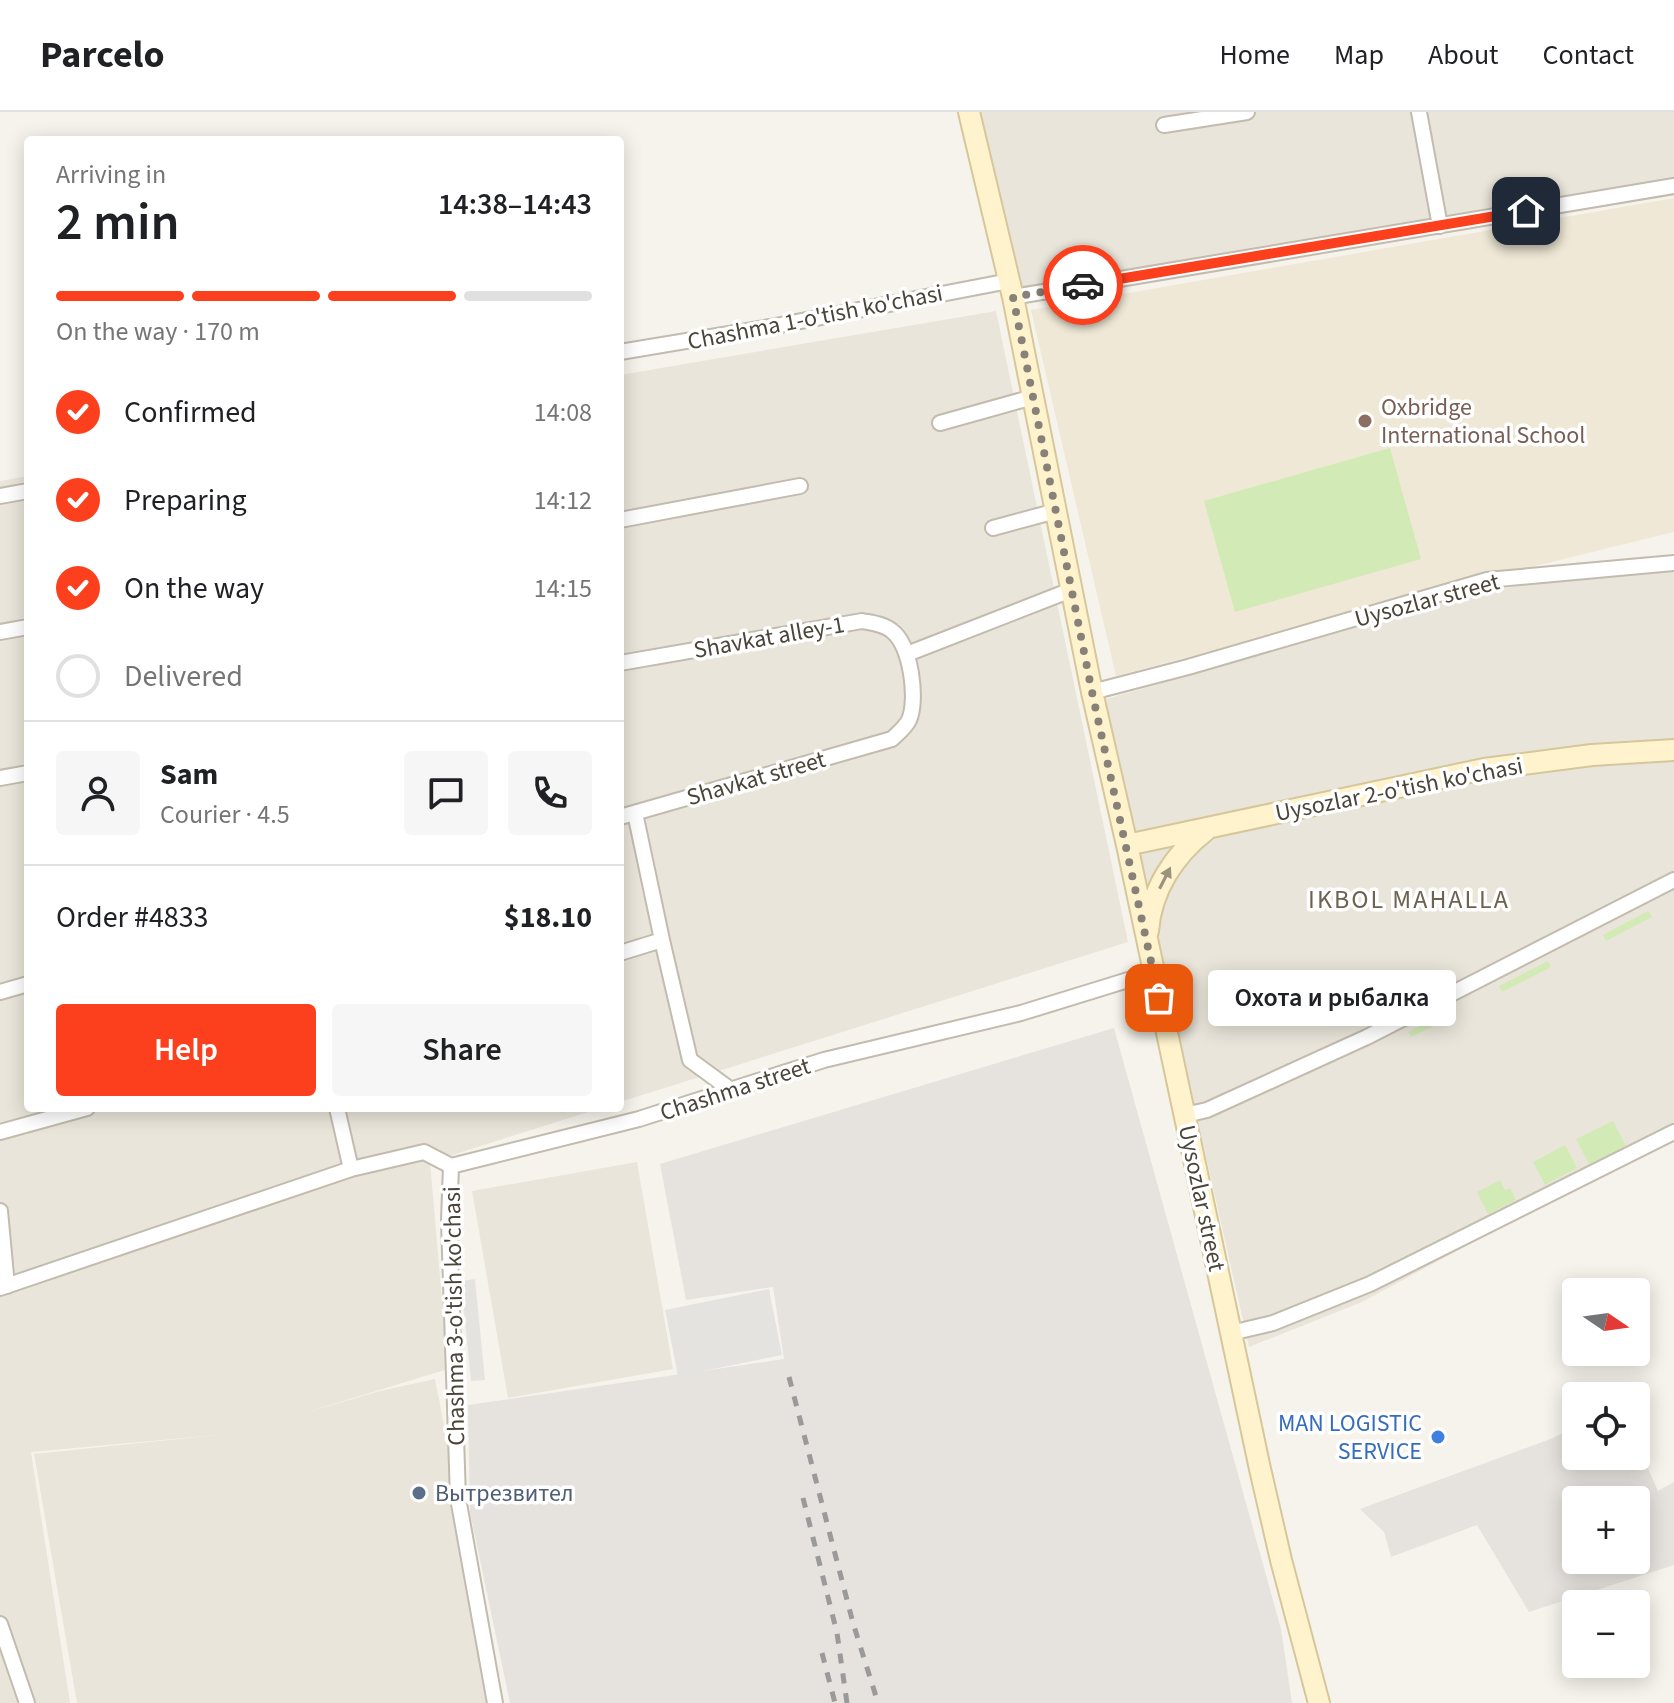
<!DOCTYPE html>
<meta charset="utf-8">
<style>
:root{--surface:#fff;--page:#f6f6f6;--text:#202124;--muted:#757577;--line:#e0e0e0;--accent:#fc3f1d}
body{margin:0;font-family:"Source Sans 3",sans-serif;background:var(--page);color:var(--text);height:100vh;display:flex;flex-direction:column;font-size:30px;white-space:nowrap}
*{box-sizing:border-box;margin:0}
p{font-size:26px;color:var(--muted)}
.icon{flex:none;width:44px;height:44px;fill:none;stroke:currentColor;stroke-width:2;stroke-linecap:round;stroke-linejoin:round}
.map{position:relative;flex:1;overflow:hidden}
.sheet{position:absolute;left:24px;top:24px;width:600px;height:976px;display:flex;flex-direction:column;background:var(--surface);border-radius:8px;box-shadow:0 4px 20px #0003}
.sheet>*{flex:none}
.needle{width:52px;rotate:103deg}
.controls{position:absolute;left:1562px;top:1166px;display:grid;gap:16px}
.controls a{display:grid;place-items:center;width:88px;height:88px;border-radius:8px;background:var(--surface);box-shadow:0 4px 20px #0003;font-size:40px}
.pin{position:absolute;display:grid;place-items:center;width:68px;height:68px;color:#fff;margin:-34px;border-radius:16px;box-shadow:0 4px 12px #0006}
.courier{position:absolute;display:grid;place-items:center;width:80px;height:80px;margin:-40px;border:6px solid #fc3f1d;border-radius:50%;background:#fff;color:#222;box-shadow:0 2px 10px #0007}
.bubble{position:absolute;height:56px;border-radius:8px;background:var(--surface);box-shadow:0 4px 20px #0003;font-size:26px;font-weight:600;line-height:56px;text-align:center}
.headline em{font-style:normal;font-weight:600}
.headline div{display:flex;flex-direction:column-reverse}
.headline{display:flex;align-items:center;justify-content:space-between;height:136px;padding:0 32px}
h1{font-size:52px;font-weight:600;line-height:60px}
.bar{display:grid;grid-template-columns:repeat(4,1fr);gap:12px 8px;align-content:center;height:96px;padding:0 32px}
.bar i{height:10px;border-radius:6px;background:var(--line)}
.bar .selected{background:var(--accent)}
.bar p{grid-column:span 4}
.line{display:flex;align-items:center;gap:20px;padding:0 32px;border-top:2px solid var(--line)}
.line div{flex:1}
.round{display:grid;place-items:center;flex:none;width:84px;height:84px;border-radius:8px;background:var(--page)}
ol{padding:0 32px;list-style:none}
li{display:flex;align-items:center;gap:24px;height:88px}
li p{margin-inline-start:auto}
li .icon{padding:8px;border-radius:50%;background:var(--accent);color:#fff;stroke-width:4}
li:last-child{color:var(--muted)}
li i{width:44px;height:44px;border:4px solid var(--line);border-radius:50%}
.button{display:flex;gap:16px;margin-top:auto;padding:16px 32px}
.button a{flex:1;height:92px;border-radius:8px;background:var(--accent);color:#fff;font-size:32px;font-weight:600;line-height:92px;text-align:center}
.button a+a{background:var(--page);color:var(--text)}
header{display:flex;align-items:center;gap:48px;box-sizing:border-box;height:112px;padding:0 40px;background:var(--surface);border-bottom:2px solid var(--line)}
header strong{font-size:38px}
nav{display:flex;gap:44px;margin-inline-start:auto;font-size:28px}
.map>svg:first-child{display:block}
.residential{fill:#eae5da}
.industrial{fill:#e6e2dd;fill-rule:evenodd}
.education{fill:#efe8d6}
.green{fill:#d2eab5}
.parking{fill:#e5e3e0}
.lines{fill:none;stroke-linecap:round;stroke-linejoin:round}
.street-casing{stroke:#c2bbae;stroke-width:18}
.secondary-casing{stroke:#d6c79b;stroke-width:24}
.street{stroke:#fff;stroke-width:14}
.secondary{stroke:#fff3cd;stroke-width:20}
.rail{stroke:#9a9a9a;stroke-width:5;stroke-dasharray:10 10;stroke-linecap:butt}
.oneway{fill:#9c937c}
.done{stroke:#878178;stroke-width:8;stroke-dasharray:0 14.4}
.route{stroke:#fc3f1d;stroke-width:10}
.education-dot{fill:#8d6e63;stroke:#fff;stroke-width:3}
.shop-dot{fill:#3f7fe0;stroke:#fff;stroke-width:3}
.service-dot{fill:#5c6f8a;stroke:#fff;stroke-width:3}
.labels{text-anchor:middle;stroke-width:7;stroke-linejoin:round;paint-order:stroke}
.street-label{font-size:24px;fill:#4b4439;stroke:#fff}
.education-label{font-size:24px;fill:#785e54;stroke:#fff;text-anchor:start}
.shop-label{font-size:24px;fill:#366cbe;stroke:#fff;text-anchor:end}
.service-label{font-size:24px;fill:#4e5e75;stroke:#fff;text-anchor:start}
.neighbourhood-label{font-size:26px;letter-spacing:2px;fill:#6e6250;stroke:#fff}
</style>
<header>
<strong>Parcelo</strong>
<nav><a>Home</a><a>Map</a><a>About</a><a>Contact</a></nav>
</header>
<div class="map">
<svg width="1674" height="1591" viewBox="0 0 1674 1591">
<rect width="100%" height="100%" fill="#f6f3ec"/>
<path class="residential" d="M969,0h705v74l-661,111z
M996,199l132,631 -508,160v-727z
M28,364v632h573l-171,54 18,207 -147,45 79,-23 55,-12 23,119 32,205h-413l-43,-249 183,-19 -186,17 39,251h-70v-1222z
M1674,449v573l-312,168 -113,45 -146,-647 372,-107z
M637,1050l36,207 -165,29 -36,-207z"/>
<path class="industrial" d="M1114,916l167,601 11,74h-782l-40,-191 -2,-107 316,-46 -11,-72 -87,13 -26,-136z
M1576,1314v30h60v-15l22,50 16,-9v83l-145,47 -52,-87 -86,32 -7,-25 -24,-23 193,-71zM1576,1388h60v60h-60z"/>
<path class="education" d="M1674,86v334l-175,43 -383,101 -85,-366z"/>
<path class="green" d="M1390,336l31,111 -186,53 -31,-111z
M1648,799l4,6 -46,24 -3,-6z
M1548,849l3,6 -49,25 -3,-6z
M1443,903l3,5 -35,17 -3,-5z
M1613,1009l13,25 -37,18 -13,-25z
M1565,1033l12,23 -32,17 -12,-23z
M1500,1068l5,10 5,-2 6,12 -28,14 -11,-22z"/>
<path class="parking" d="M475,1167l10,101 -14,1 -10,-100z
M769,1177l13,66 -104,21 -13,-66z"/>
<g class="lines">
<defs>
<path id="street" d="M1419,0l21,114
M1164,13l83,-13
M1013,185l661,-111
M620,240l150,-25 239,-46
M940,311l93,-26
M0,384l28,-5
M620,408l180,-34
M993,416l63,-17
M0,520l28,-5
M907,542l164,-64
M620,551l242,-42c10,2 22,3 30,10 19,14 26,69 17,89 -4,8 -11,13 -17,19l-272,78
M1092,580l96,-25 299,-87 187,-17
M0,666l28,-5
M635,701l27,127
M620,841l42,-13 28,120 41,30
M0,880l28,-8
M337,996l14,61
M1185,1003l22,-5 160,-73 307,-157
M0,1020l87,-24
M451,1054l-2,55 9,277 37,205
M0,1099l7,75
M0,1176l351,-119 73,-17 27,14 188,-47 185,-59 197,-47 133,-41
M1231,1221l42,-10 97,-39 304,-152
M0,1512l27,79"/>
<path id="secondary" d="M969,0l44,185 79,395 35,153 133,624 21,91 38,143
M1127,733l357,-76 108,-14 82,-5
M1148,819c3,-41 26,-76 58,-101"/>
</defs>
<use href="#street" class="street-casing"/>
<use href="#secondary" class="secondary-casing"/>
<use href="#street" class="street"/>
<use href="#secondary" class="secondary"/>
<path class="rail" d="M789,1265l64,246 25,80
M803,1386l34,135 10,70
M822,1541l13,50"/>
</g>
<defs><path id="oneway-solid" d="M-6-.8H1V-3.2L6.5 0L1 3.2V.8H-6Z" transform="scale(2)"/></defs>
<use class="oneway" href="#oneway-solid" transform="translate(1165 766) rotate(-63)"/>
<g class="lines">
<path class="done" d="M1083,173l-70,12 79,395 67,306"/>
<path class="route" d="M1083,173l443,-74"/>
</g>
<circle class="education-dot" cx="1365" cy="309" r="8"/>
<circle class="shop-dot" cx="1438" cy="1325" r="8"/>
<circle class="service-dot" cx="419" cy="1381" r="8"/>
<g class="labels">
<g class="street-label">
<text transform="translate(815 205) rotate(-11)" y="8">Chashma 1-o'tish ko'chasi</text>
<text transform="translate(1427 488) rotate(-15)" y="8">Uysozlar street</text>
<text transform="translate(769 525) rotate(-10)" y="8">Shavkat alley-1</text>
<text transform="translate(756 666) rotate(-16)" y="8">Shavkat street</text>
<text transform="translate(1399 677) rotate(-11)" y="8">Uysozlar 2-o'tish ko'chasi</text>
<text transform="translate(735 977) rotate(-18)" y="8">Chashma street</text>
<text transform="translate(1202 1086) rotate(78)" y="8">Uysozlar street</text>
<text transform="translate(454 1204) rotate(-91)" y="8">Chashma 3-o'tish ko'chasi</text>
</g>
<g class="education-label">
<text x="1381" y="303">Oxbridge<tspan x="1381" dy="28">International School</tspan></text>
</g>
<g class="shop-label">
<text x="1422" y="1319">MAN LOGISTIC<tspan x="1422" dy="28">SERVICE</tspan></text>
</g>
<g class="service-label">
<text x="435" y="1389">Вытрезвител</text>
</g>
<g class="neighbourhood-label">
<text x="1409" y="796">IKBOL MAHALLA</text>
</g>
</g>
</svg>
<div class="controls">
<a><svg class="needle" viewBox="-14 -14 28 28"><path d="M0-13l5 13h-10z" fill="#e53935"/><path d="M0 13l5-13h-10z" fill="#757577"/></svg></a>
<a><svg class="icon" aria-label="locate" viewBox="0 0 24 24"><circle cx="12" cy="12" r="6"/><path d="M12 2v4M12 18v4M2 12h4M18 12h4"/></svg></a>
<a>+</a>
<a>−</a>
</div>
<div class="pin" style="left:1159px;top:886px;background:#ea580c"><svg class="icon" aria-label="bag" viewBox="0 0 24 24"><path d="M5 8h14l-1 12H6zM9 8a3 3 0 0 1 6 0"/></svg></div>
<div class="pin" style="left:1526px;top:99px;background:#1f2937"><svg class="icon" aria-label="home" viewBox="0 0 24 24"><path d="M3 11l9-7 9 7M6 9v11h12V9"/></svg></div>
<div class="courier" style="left:1083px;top:173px"><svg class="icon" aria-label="car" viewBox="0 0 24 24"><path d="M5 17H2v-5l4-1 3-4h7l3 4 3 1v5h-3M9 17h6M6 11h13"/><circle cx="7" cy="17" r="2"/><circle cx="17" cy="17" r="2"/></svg></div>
<div class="bubble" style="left:1208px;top:858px;width:248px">Охота и рыбалка</div>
<section class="sheet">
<div class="headline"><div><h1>2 min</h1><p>Arriving in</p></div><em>14:38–14:43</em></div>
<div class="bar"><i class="selected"></i><i class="selected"></i><i class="selected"></i><i></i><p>On the way · 170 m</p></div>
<ol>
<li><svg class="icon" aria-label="check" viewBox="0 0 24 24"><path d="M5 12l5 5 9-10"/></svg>Confirmed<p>14:08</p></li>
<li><svg class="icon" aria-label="check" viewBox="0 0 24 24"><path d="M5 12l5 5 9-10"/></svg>Preparing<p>14:12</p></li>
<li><svg class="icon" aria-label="check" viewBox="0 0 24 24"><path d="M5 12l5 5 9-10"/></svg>On the way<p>14:15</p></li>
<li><i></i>Delivered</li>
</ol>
<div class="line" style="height:144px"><a class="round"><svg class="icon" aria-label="person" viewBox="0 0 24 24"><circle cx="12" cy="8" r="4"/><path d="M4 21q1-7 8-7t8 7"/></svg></a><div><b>Sam</b><p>Courier · 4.5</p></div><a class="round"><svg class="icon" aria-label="chat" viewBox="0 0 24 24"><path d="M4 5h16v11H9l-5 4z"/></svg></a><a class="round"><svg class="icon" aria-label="phone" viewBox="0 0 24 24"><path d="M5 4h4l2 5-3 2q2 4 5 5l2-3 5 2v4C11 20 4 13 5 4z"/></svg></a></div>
<div class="line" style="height:104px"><div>Order #4833</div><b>$18.10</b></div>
<div class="button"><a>Help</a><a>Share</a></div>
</section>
</div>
